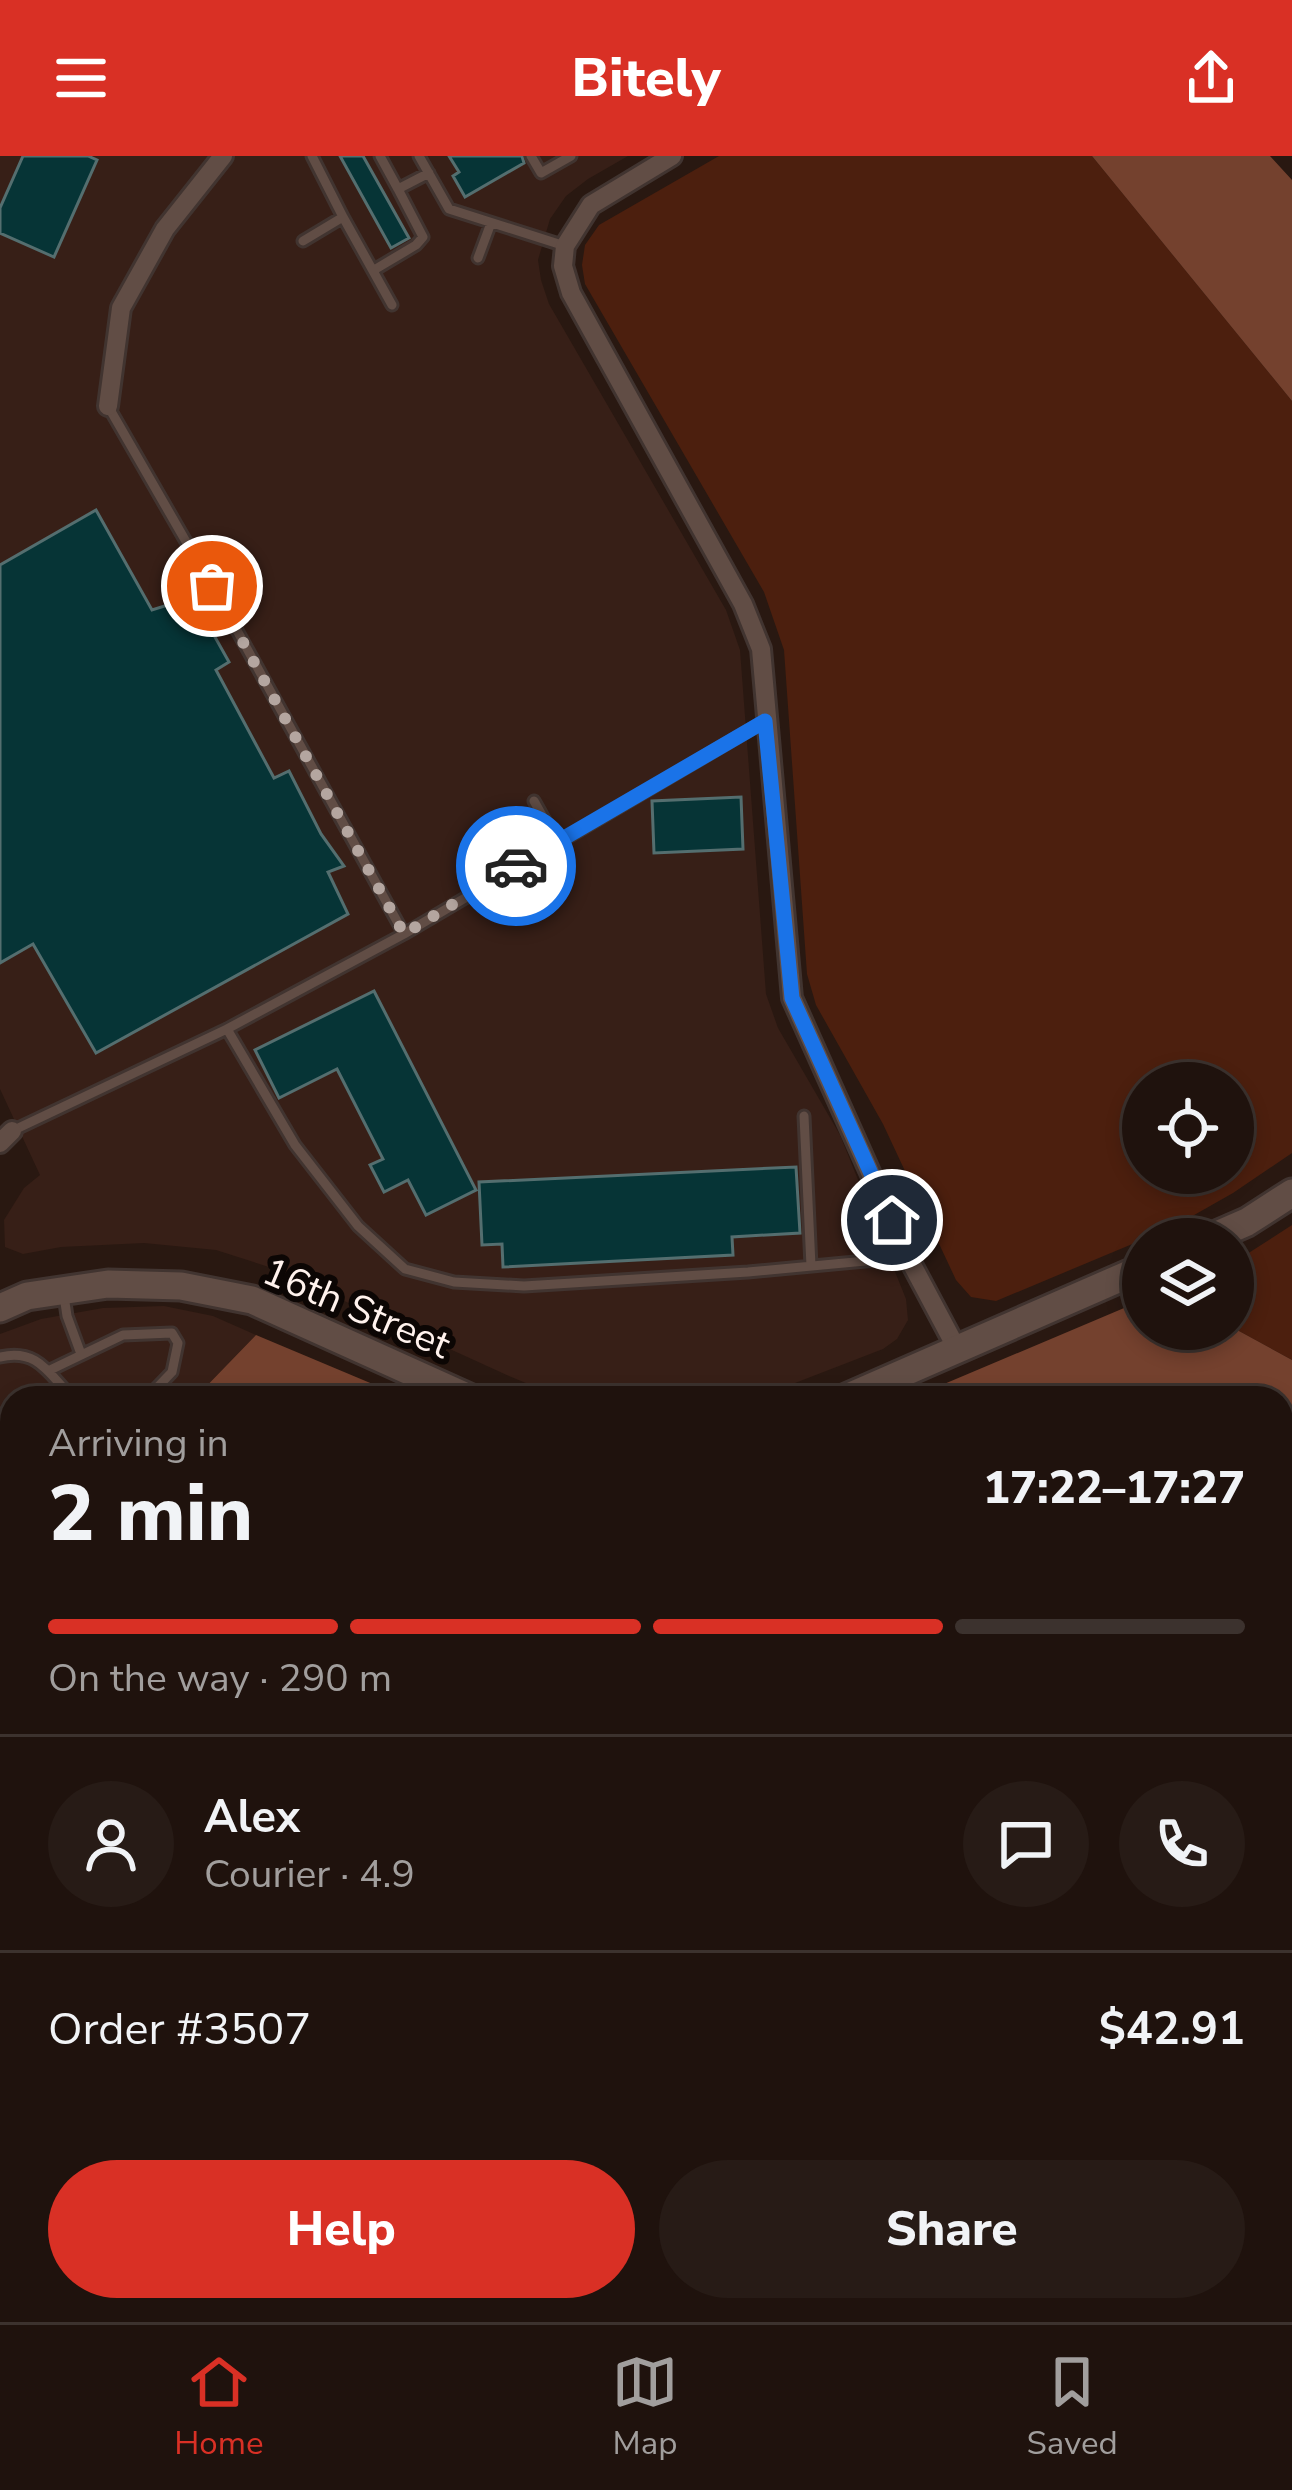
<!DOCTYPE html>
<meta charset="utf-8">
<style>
:root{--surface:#1f120d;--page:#271b16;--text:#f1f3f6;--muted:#a19e9d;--line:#3c322e;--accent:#d93025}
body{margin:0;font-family:"Nunito Sans",sans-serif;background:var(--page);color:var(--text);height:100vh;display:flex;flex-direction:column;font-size:45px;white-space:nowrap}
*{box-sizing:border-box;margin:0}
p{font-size:39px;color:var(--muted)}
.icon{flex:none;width:66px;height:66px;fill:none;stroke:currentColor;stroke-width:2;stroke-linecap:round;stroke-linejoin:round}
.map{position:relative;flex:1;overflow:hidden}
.panel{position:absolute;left:0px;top:1230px;width:1293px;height:936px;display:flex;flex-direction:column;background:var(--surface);border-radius:36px 36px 0 0;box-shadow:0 6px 18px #0003,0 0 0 3px var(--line)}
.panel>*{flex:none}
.fabs{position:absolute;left:1122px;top:906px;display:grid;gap:24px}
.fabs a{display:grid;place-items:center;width:132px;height:132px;border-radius:50%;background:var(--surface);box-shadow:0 6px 18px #0003,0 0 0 3px var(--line);font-size:60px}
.pin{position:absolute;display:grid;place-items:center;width:102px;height:102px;color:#fff;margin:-51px;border:6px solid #fff;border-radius:50%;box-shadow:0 3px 12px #0007}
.courier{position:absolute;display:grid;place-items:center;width:120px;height:120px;margin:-60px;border:9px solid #1a73e8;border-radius:50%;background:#fff;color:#222;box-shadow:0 3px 15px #0007}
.head em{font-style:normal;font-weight:800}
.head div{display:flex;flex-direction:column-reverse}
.head{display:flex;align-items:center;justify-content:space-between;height:204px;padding:0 48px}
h1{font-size:78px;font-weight:800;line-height:90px}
.bar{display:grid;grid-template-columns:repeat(4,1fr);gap:18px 12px;align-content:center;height:144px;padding:0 48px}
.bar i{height:15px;border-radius:9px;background:var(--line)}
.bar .active{background:var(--accent)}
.bar p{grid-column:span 4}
.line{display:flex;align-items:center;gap:30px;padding:0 48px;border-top:3px solid var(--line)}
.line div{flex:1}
.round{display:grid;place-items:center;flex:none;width:126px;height:126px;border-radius:63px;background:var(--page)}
.action{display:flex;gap:24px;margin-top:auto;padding:24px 48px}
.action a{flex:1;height:138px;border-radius:72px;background:var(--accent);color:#fff;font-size:48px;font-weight:800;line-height:138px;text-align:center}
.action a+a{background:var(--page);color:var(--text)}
header{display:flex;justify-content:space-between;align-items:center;height:156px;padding:0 48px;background:var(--accent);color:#fff;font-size:54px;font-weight:800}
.dock{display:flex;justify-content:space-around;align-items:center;height:168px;border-top:3px solid var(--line);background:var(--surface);font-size:33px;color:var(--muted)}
.dock a{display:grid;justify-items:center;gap:6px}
.dock .active{color:var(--accent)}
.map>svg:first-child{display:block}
.built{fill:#371f17}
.green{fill:#4c1f0e;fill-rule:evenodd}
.forest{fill:#74412e}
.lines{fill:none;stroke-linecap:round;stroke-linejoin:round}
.river{stroke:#76432f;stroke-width:33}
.building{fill:#063436;stroke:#546e6f;stroke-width:3}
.lane-casing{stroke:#413430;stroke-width:15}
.street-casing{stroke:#413430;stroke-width:24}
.secondary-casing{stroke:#413430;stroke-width:33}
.lane{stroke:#614d45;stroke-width:9}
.street{stroke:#614d45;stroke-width:18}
.secondary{stroke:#614d45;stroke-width:27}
.done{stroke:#b4a6a0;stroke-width:12;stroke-dasharray:0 21.6}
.route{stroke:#1a73e8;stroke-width:15}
.labels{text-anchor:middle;stroke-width:12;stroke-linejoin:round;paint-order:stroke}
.street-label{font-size:39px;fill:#fff2ed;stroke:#0c0604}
</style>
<header><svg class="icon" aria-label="menu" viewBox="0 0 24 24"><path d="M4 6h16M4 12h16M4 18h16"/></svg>Bitely<svg class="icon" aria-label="share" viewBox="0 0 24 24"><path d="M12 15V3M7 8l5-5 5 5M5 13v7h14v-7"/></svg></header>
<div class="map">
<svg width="1292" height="2166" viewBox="0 0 1292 2166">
<rect width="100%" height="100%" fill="#291811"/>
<path class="built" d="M0,0h628l-40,23 -22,17 -16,23 -12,41 3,20 8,24 177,306 14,40 26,344 12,34 62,107 66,164 2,21 -11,19 -14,10 -127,49h-194l-53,-22 -237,-108 -56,-18 -72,-7 -83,4 -38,7 -18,-7 -1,-27 20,-32 16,-13 -40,-86z
M164,1150l49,10 43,19 -61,63h-183v154l-12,9v-227l41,-15 62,-11z"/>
<path class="green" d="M719,0h373l200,245v752l-59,40 -60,34 -177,74 -25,-4 -15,-17 -73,-156 -67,-119 -9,-31 -23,-324 -20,-58 -179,-308 -3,-19 3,-20 14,-20zM1143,927h90v90h-90z
M1292,1069v135l-53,-29 -6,-7v-61z
M0,1649l12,1v123l-12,-1z"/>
<path class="forest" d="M1092,0h178l22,24v221z
M1143,1144v29h90v-5l6,7 53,29v378l-11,1v-341h-370z
M256,1179l150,63h-211z
M12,1396v254l-12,-1v-244z
M1292,1705v294l-11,9v-302z
M0,1772l12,1v381h1085l-15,12h-1082z"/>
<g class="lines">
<path class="river" d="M1281,1396l11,2
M0,1968l12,-3"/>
</g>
<path class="building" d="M23,0h65l9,4 -43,97 -54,-24v-25z
M340,0h23l46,82 -18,10z
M449,0h73l2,7 -59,34 -12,-21 6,-4z
M96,354l56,100 22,-7 7,10 16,-8 32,57 -13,8 58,108 15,-7 32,63 23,32 -16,6 20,42 -252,139 -63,-109 -33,19v-398z
M741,641l2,52 -89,4 -2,-52z
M374,835l102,199 -50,25 -18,-35 -24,12 -14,-27 13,-6 -46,-90 -58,29 -24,-48z
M796,1011l4,66 -68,4 1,18 -230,12 -1,-23 -20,1 -3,-63z"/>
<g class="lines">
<defs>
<path id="lane" d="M380,0l18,33 31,-16
M419,0l30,53 116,37
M531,0l10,17 30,-17
M343,61l49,88
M303,85l40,-24 -31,-61
M478,102l13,-35
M374,114l42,-25 7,-8 -25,-48
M108,250l126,219 170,309
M534,645l23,41
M227,873l68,116 63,81 47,43 49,13 70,4 224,-14 160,-15
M804,960l7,150
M12,975l215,-102 177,-95 361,-213
M64,1140l3,20 14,38
M0,1201c39,-9 49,18 73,41
M48,1215l75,-36 49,-2 6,10 -6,29 -25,26"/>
<path id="street" d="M672,0l-81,49 -26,41 -2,20 8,27 172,311 18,45 31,349 116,259 49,92
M108,250l13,-98 44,-79 58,-73
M0,987l12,-12"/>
<path id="secondary" d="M1208,1083l39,-17 45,-29
M0,1152l27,-12 81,-12 73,2 71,14 217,98
M846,1242l297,-130
M1281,2050l11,-9
M1136,2166l15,-12"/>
</defs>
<use href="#lane" class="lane-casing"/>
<use href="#street" class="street-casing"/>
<use href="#secondary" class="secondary-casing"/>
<use href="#lane" class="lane"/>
<use href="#street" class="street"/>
<use href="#secondary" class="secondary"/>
</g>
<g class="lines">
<path class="done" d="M212,430l192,348 112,-68"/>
<path class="route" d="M516,710l249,-145 27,277 100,222"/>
</g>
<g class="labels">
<g class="street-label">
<text transform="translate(357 1151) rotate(23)" y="14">16th Street</text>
</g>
</g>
</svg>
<div class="fabs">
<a><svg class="icon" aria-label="locate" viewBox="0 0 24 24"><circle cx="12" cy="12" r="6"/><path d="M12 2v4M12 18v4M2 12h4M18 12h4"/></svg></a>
<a><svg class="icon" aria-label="layers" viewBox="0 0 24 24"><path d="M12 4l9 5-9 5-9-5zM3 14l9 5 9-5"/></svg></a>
</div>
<div class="pin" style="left:212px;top:430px;background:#ea580c"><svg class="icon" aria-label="bag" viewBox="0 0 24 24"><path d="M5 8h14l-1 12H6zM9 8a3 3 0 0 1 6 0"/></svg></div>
<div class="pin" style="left:892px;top:1064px;background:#1f2937"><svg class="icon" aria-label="home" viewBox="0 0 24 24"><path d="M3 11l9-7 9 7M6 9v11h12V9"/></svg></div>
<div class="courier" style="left:516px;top:710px"><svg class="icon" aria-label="car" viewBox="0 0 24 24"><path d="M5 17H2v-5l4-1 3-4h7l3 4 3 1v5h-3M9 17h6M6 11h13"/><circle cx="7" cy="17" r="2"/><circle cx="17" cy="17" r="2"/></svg></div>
<section class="panel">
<div class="head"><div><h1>2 min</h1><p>Arriving in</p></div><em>17:22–17:27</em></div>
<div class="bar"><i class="active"></i><i class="active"></i><i class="active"></i><i></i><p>On the way · 290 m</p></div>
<div class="line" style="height:216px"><a class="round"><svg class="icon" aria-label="person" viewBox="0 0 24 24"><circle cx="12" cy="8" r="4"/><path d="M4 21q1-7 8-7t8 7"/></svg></a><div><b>Alex</b><p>Courier · 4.9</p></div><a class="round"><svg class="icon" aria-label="chat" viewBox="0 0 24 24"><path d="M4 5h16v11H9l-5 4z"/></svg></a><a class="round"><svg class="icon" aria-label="phone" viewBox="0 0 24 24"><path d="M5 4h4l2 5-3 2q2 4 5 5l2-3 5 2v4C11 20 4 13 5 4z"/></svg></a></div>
<div class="line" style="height:156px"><div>Order #3507</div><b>$42.91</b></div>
<div class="action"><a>Help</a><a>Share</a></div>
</section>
</div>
<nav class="dock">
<a class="active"><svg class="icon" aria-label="home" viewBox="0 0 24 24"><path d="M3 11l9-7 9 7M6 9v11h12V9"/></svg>Home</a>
<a><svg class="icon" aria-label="map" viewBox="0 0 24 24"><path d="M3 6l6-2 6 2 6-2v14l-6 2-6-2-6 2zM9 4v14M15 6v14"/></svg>Map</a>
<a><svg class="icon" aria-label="saved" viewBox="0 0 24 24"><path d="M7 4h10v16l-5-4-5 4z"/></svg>Saved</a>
</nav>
